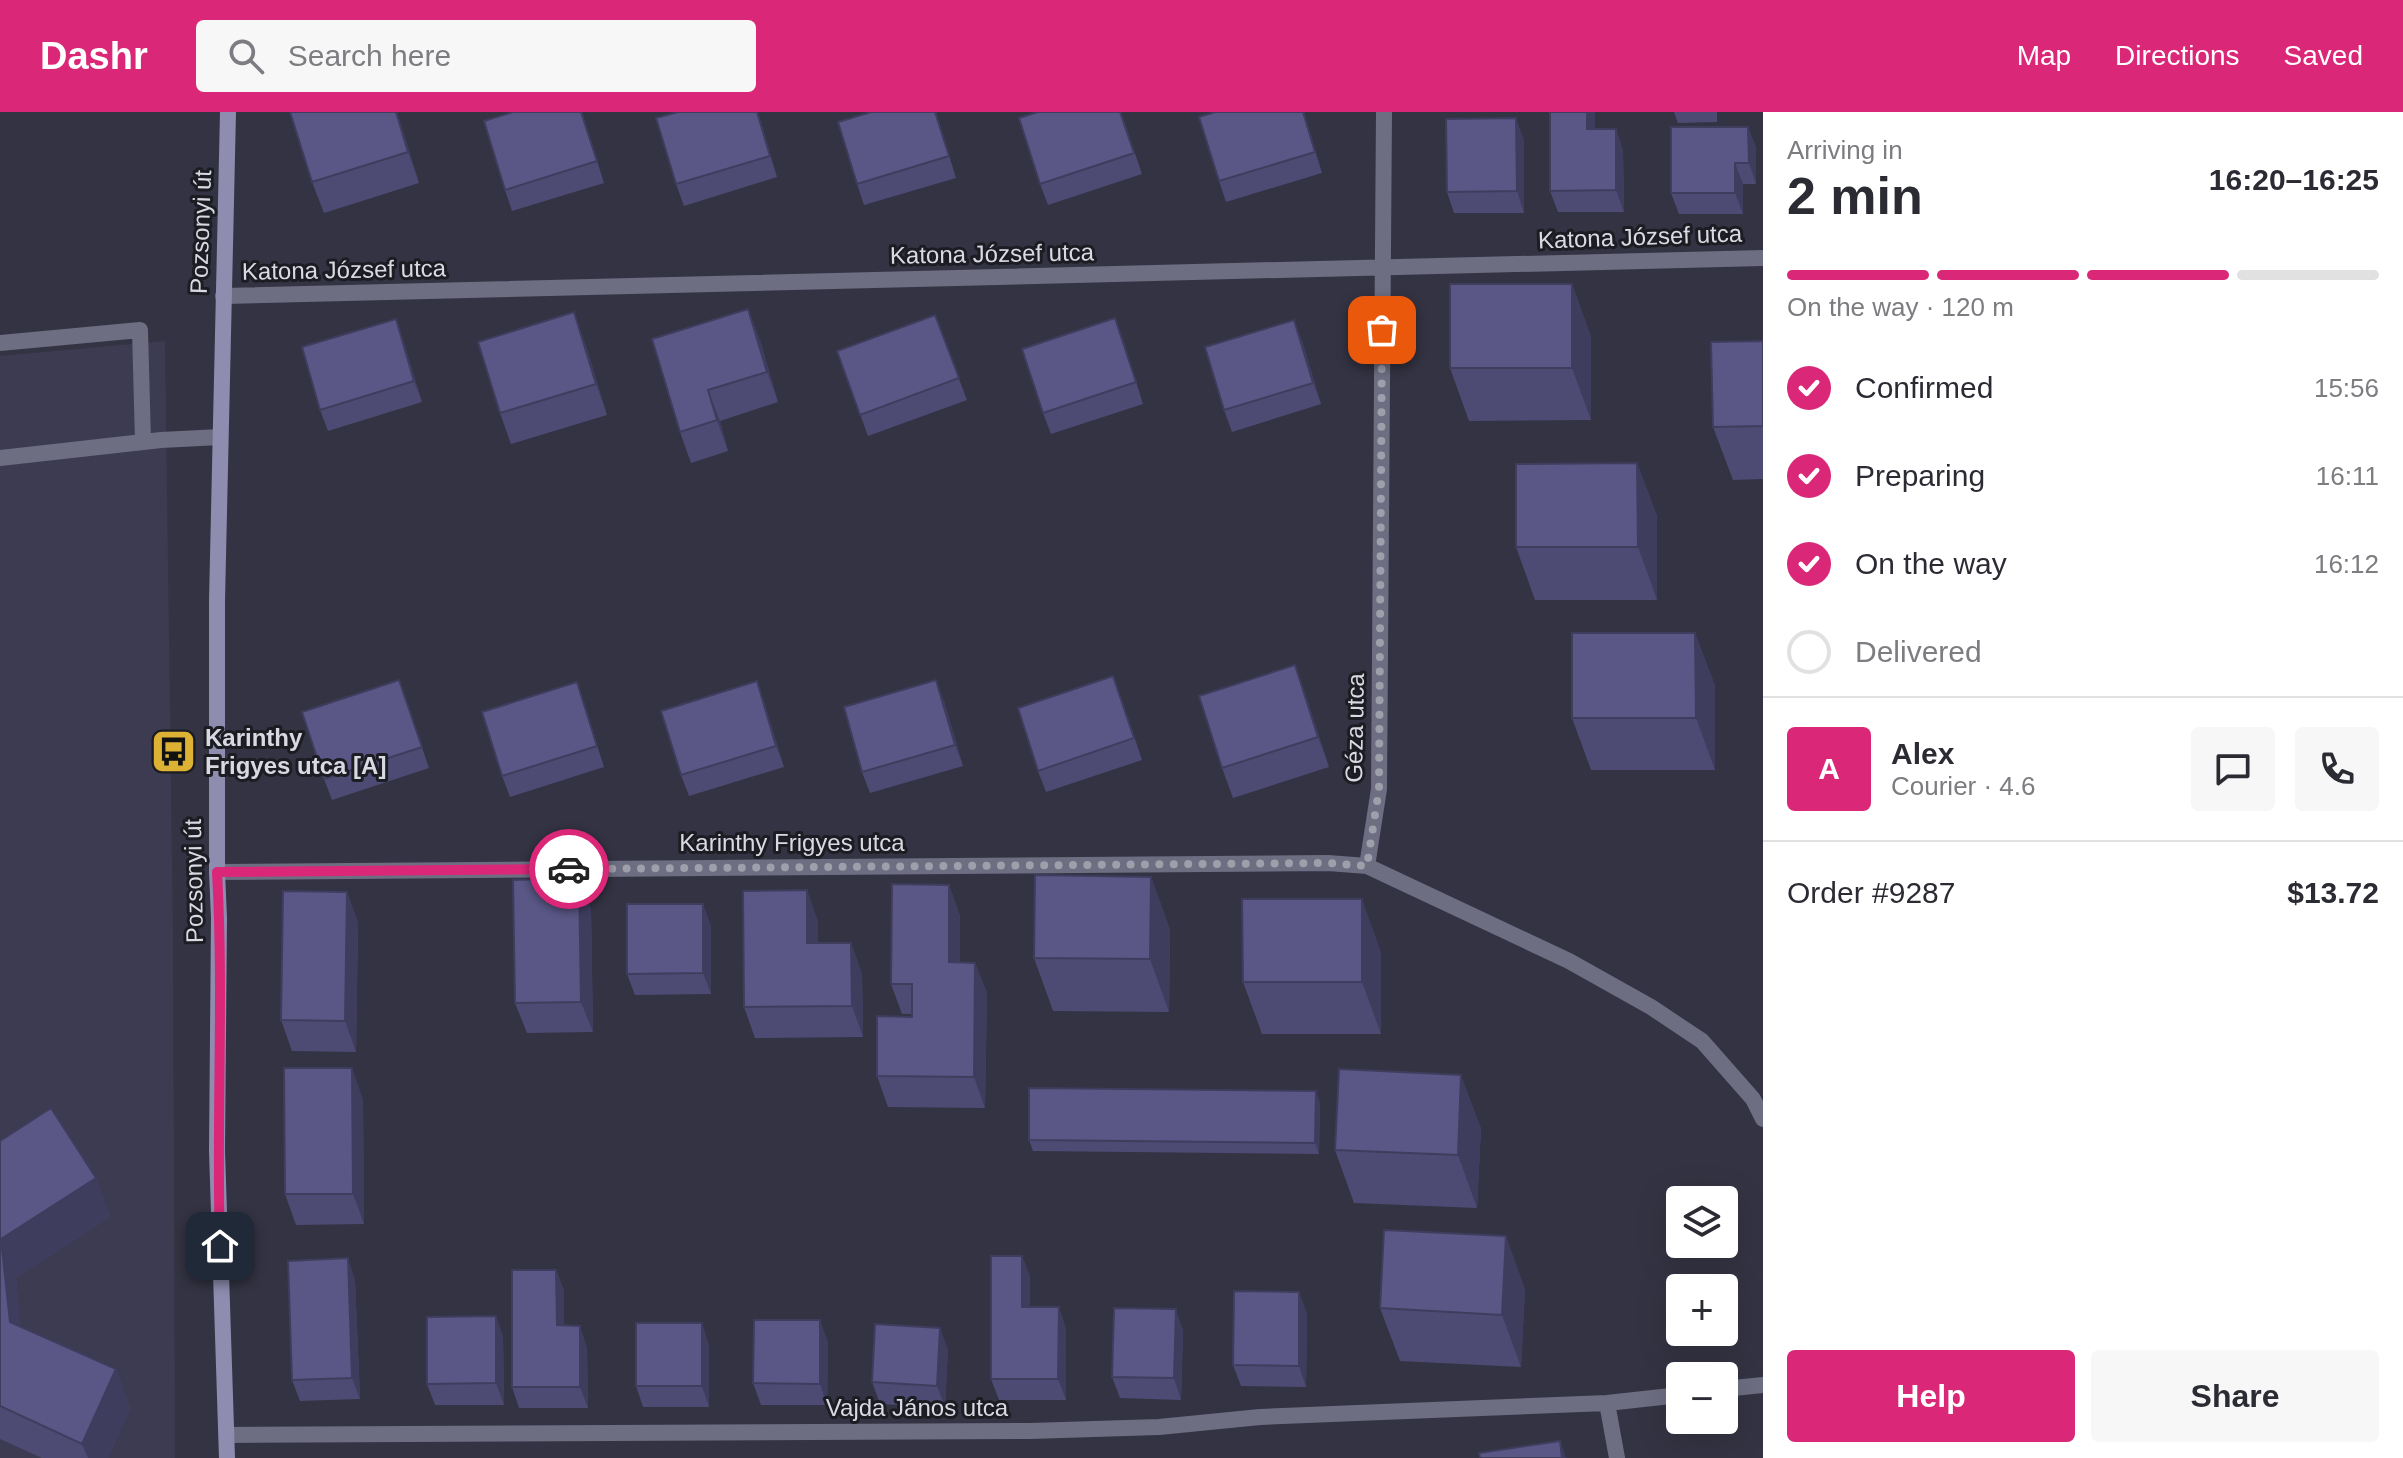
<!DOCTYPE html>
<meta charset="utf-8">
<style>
:root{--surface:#fff;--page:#f7f7f7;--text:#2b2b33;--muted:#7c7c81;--line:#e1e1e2;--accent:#db2777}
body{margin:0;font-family:Helvetica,sans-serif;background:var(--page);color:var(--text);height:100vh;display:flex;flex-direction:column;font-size:30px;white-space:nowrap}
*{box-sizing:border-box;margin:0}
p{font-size:26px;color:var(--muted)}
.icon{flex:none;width:44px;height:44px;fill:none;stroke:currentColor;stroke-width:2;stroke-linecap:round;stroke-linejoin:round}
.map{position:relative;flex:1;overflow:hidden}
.sheet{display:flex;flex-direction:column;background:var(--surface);width:640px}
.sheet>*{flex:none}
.controls{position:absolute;left:1666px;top:1074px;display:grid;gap:16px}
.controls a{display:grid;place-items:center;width:72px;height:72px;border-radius:8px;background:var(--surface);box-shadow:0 8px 32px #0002;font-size:40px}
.pin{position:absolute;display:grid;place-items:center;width:68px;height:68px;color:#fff;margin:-34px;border-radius:16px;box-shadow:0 4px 12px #0006}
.courier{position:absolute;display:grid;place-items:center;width:80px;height:80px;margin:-40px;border:6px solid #db2777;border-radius:50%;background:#fff;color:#222;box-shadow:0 2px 10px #0007}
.summary em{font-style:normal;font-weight:800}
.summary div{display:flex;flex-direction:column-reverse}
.summary{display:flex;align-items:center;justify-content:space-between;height:136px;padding:0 24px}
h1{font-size:52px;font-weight:800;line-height:60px}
.bar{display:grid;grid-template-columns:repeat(4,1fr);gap:12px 8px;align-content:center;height:96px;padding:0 24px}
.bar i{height:10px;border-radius:6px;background:var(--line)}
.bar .selected{background:var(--accent)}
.bar p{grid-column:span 4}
.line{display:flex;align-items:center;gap:20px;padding:0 24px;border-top:2px solid var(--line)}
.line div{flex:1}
.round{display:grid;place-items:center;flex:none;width:84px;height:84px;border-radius:8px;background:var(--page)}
ol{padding:0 24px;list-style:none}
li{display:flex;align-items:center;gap:24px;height:88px}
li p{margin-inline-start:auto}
li .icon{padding:8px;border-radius:50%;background:var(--accent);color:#fff;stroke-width:4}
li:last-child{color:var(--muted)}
li i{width:44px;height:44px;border:4px solid var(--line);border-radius:50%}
.primary-button{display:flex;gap:16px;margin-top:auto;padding:16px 24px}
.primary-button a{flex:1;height:92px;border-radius:8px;background:var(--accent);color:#fff;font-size:32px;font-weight:800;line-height:92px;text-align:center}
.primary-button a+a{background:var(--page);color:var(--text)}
header{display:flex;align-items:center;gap:48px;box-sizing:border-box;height:112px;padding:0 40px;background:var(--accent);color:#fff}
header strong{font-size:38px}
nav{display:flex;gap:44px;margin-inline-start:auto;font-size:28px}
.search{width:560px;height:72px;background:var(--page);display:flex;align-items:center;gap:20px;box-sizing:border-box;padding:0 28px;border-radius:8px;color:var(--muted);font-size:30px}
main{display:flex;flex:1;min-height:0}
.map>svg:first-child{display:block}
.built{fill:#3c3b51}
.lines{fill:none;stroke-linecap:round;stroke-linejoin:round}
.lane{stroke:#6e6e83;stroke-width:16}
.street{stroke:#6e6e83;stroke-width:16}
.secondary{stroke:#8e8daf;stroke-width:16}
.wall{fill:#4d4b73}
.shaded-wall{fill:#3f3d5e}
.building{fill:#5a5786;stroke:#3f3d5e;stroke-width:2}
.done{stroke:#9f9fab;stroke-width:8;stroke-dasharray:0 14.4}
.route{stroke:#db2777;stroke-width:10}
.labels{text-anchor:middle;stroke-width:6;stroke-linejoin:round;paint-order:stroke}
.street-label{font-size:24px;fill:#d9d9e3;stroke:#1c1c23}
.poi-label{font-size:24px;font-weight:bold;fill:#d9d9e3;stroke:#1c1c23;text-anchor:start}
</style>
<header>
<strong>Dashr</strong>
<div class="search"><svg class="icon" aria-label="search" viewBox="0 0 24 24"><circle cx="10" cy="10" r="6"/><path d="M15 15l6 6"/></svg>Search here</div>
<nav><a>Map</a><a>Directions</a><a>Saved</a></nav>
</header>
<main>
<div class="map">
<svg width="1763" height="1346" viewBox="0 0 1763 1346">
<rect width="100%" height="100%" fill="#333343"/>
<path class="built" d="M165,229l8,596 2,521h-175v-1102z"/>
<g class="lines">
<path class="lane" d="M0,231l140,-13 3,112
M0,346l161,-18 59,-3"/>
<path class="street" d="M223,184l1540,-38
M1367,754l12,-77 5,-677
M217,760l1111,-9 39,3 202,95 82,46 51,34 51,58 10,20
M1724,1277l39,-4
M1607,1291l10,55
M227,1323l803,-4 129,-4 101,-10 347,-14 73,-8"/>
<path class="secondary" d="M227,1346l-10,-307 2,-233 -2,-46v-271l11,-489"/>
</g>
<path class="wall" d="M397,0l22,71 -95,30 -12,-31z
M582,0l22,71 -92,28 -7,-21z
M678,0h80l19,65 -93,29 -8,-22z
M871,0h65l20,66 -92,27 -7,-21z
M1121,0l21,62 -94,31 -8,-21z
M1215,0h89l18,61 -96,29 -7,-21z
M1550,0h45v17h21l7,22 1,61h-66l-8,-21z
M1674,0h43v10l-39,1z
M1748,15l8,21v36h-13v30h-64l-8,-21z
M1524,28v73h-70l-7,-21z
M1572,172l19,53v83l-122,1 -19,-53z
M935,203l32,85 -99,36 -31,-85z
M652,227l108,1 18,62 -58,19 8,30 -37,12 -11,-31z
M1123,227l20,65 -92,30 -8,-21z
M403,228l19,62 -94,29 -8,-21z
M1302,229l19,63 -89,28 -8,-22z
M1763,229v138l-30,1 -20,-53z
M585,231l22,72 -96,29 -11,-31z
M1637,351l20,53v84h-122l-19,-53z
M1695,521l20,53v84h-124l-19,-52z
M399,568l30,88 -97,32 -8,-21z
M577,570l27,85 -94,30 -8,-21z
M1306,584l23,71 -96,31 -11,-30z
M1121,585l21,63 -96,32 -8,-21z
M944,589l19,65 -93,27 -8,-21z
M764,590l20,65 -95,29 -8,-21z
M1151,765l19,53 -1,82 -116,-1 -19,-53z
M579,766l12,31 2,123 -66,1 -12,-30z
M949,773l11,31v46l15,1 12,30 -2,115 -97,-1 -11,-31 35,-59v-3h-10l-11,-30z
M347,780l11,31 -2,129 -64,-1 -11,-31z
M818,809v22h33l11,31 1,63 -108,1 -11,-31z
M711,813v69l-76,1 -8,-21z
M1381,840v82h-119l-19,-52z
M363,987l1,125 -68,1 -11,-31z
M1320,990l-1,52 -286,-3 -4,-11z
M1481,1016l-4,80 -123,-5 -19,-53z
M0,1029l96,37 14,39 -94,61 4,48 96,43 14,40 -22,49h-66l-42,-19z
M1022,1144l8,21v30l36,21v72h-67l-8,-21z
M556,1158l8,21v34l23,22 1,61h-69l-7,-21z
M355,1168l5,119 -60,2 -8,-21z
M1525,1177l-4,78 -121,-6 -20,-53z
M1307,1201l-1,74 -65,-1 -8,-21z
M496,1204l7,21 1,68h-69l-8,-21z
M1183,1218l-2,70 -61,-2 -8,-21z
M828,1230l-1,63h-66l-8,-22z
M709,1233v62h-66l-7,-21z
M948,1237l-3,58 -65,-3 -8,-22z"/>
<path class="shaded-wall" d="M396,0h1l22,71 -11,-31z
M581,0h1l22,71 -7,-22z
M757,0h1l19,65 -7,-21z
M935,0h1l20,66z
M1303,0h1l18,61 -7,-21z
M1587,0h8v38l-8,-21z
M1516,6l8,22v73l-7,-22z
M1748,15l8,21v36l-7,-21z
M1616,17l7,22 1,61 -8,-22z
M1735,51l8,21v30l-8,-21z
M1572,172l19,53v83l-19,-52z
M748,197l12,31 18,62 -11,-30z
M574,200l11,31 22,72 -11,-31z
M1115,206l8,21 20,65 -7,-22z
M396,207l7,21 19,62 -8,-21z
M1294,208l8,21 19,63 -8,-21z
M708,278l12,31 8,30 -11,-31z
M1637,351l20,53v84l-19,-53z
M1695,521l20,53v84l-19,-52z
M1295,553l11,31 23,71 -11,-30z
M936,568l8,21 19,65 -8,-21z
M757,569l7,21 20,65 -8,-21z
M1151,765l19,53 -1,82 -19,-53z
M579,766l12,31 2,123 -12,-30z
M949,773l11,31v77l-11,-31z
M807,778l11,31v53l-11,-31z
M347,780l11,31 -2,129 -11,-31z
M1362,787l19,53v82l-19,-52z
M703,792l8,21v69l-8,-21z
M851,831l11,31 1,63 -11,-31z
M975,851l12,30 -2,115 -11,-31z
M352,956l11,31 1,125 -11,-30z
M1461,963l20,53 -4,80 -19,-53z
M1316,979l4,11 -1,52 -4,-11z
M96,1066l14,39 -94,61 8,83 -14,-39 -9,-83z
M1506,1124l19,53 -4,78 -19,-52z
M1022,1144l8,21v52l-8,-22z
M348,1146l7,22 5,119 -8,-21z
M556,1158l8,21v56l-7,-22z
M1299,1180l8,21 -1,74 -7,-21z
M1059,1195l7,21v72l-8,-21z
M1176,1197l7,21 -2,70 -7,-22z
M496,1204l7,21 1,68 -8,-22z
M820,1208l8,22 -1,63 -7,-21z
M702,1211l7,22v62l-7,-21z
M580,1214l7,21 1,61 -8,-21z
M940,1216l8,21 -3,58 -8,-21z
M116,1257l14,40 -22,49h-20l-6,-14z
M1560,1329l6,17h-4z"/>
<path class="building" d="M290,0h106l12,40 -96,30z
M513,0h68l16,49 -92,29 -21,-69z
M678,0h79l13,44 -94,28 -20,-66z
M871,0h64l14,44 -92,28 -19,-62z
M1038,0h82l14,41 -94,31 -21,-66z
M1215,0h88l12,40 -96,29 -20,-64z
M1550,0h37v17h29v61l-66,1z
M1516,6l1,73 -70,1 -1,-73z
M1671,15h77l1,36h-14v30h-64z
M1450,172h122v84h-122z
M748,197l19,63 -59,18 9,30 -37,12 -28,-93z
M574,200l22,72 -96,29 -22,-71z
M935,203l24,63 -99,37 -23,-64z
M1115,206l21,64 -93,31 -21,-64z
M396,207l18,62 -94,29 -18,-63z
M1294,208l19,63 -89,27 -19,-63z
M1763,229v85l-50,1 -2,-85z
M1637,351l1,84h-122v-83z
M1572,521h123l1,85h-124z
M1295,553l23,72 -96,31 -23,-72z
M1113,564l21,62 -96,33 -20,-63z
M399,568l23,67 -98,32 -22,-67z
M936,568l19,65 -93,27 -18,-65z
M757,569l19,65 -95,29 -20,-64z
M577,570l20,64 -95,30 -20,-64z
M1035,763l116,2 -1,82 -116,-1z
M579,766l2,124 -66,1 -2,-123z
M892,772l57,1v77l26,1 -1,114 -97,-1v-60l35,1v-33h-21z
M807,778v53h44l1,63 -108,1 -1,-116z
M283,779l64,1 -2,129 -64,-1z
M1242,787h120v83h-119z
M627,792h76v69l-76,1z
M284,956h68l1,126h-68z
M1339,957l122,6 -3,80 -123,-5z
M1029,976l287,3 -1,52 -286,-3z
M51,996l45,70 -95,61 9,83 106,47 -34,75 -82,-38v-265z
M1384,1118l122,6 -4,79 -122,-7z
M991,1144h31v51h37l-1,72h-67z
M348,1146l4,120 -60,2 -4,-119z
M512,1158h44l1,55 23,1v61h-68z
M1234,1179l65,1v74l-66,-1z
M1114,1196l62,1 -2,69 -62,-1z
M496,1204v67l-69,1v-67z
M754,1208h66v64l-67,-1z
M636,1211h66v63h-66z
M875,1212l65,4 -3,58 -65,-4z
M1560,1329l2,17h-82l-1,-5z"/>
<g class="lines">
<path class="done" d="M569,757l759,-6 39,3 12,-77 3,-459"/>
<path class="route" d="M220,1134c-4,-125 4,-250 -3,-374l352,-3"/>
</g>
<defs>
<symbol id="bus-square" viewBox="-11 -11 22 22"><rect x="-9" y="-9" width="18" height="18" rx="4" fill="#ddb133" stroke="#1c1c23"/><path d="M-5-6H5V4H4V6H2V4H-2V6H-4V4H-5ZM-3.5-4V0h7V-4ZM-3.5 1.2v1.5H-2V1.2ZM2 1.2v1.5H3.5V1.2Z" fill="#111"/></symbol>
</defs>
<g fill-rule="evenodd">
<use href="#bus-square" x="148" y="614" width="51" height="51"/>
</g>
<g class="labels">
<g class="street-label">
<text transform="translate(201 120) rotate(-88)" y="8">Pozsonyi út</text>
<text transform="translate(1640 125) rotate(-2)" y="8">Katona József utca</text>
<text transform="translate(992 142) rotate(-1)" y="8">Katona József utca</text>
<text transform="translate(344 158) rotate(-1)" y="8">Katona József utca</text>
<text transform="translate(1355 616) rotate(-89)" y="8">Géza utca</text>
<text x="792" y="739">Karinthy Frigyes utca</text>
<text transform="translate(194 769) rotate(-91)" y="8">Pozsonyi út</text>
<text x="917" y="1304">Vajda János utca</text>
</g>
<g class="poi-label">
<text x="205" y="634">Karinthy<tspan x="205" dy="28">Frigyes utca [A]</tspan></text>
</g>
</g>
</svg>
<div class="controls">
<a><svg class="icon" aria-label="layers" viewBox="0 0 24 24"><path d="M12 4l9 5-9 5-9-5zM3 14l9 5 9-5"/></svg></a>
<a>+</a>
<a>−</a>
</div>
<div class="pin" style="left:1382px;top:218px;background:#ea580c"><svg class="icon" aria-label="bag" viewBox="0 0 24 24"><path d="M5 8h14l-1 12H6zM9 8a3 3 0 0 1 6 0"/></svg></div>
<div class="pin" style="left:220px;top:1134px;background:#1f2937"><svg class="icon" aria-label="home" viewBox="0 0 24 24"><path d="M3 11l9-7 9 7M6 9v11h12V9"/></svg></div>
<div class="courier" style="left:569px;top:757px"><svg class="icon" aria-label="car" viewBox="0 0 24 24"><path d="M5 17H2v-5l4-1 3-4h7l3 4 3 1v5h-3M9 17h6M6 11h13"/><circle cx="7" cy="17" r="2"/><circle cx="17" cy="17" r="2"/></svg></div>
</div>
<section class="sheet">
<div class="summary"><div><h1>2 min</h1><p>Arriving in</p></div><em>16:20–16:25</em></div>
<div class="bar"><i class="selected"></i><i class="selected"></i><i class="selected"></i><i></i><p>On the way · 120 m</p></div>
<ol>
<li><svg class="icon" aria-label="check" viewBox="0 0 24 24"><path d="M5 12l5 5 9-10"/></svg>Confirmed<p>15:56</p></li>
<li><svg class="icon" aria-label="check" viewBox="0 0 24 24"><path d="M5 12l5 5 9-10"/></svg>Preparing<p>16:11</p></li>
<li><svg class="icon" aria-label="check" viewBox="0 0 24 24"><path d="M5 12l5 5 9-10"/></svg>On the way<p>16:12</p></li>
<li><i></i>Delivered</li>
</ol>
<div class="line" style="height:144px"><b class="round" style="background:var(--accent);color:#fff">A</b><div><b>Alex</b><p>Courier · 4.6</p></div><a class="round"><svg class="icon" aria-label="chat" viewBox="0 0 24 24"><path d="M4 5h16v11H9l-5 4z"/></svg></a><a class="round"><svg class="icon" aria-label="phone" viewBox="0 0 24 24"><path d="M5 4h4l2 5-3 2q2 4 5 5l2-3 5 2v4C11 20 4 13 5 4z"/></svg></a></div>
<div class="line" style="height:104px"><div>Order #9287</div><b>$13.72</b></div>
<div class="primary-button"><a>Help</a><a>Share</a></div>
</section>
</main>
